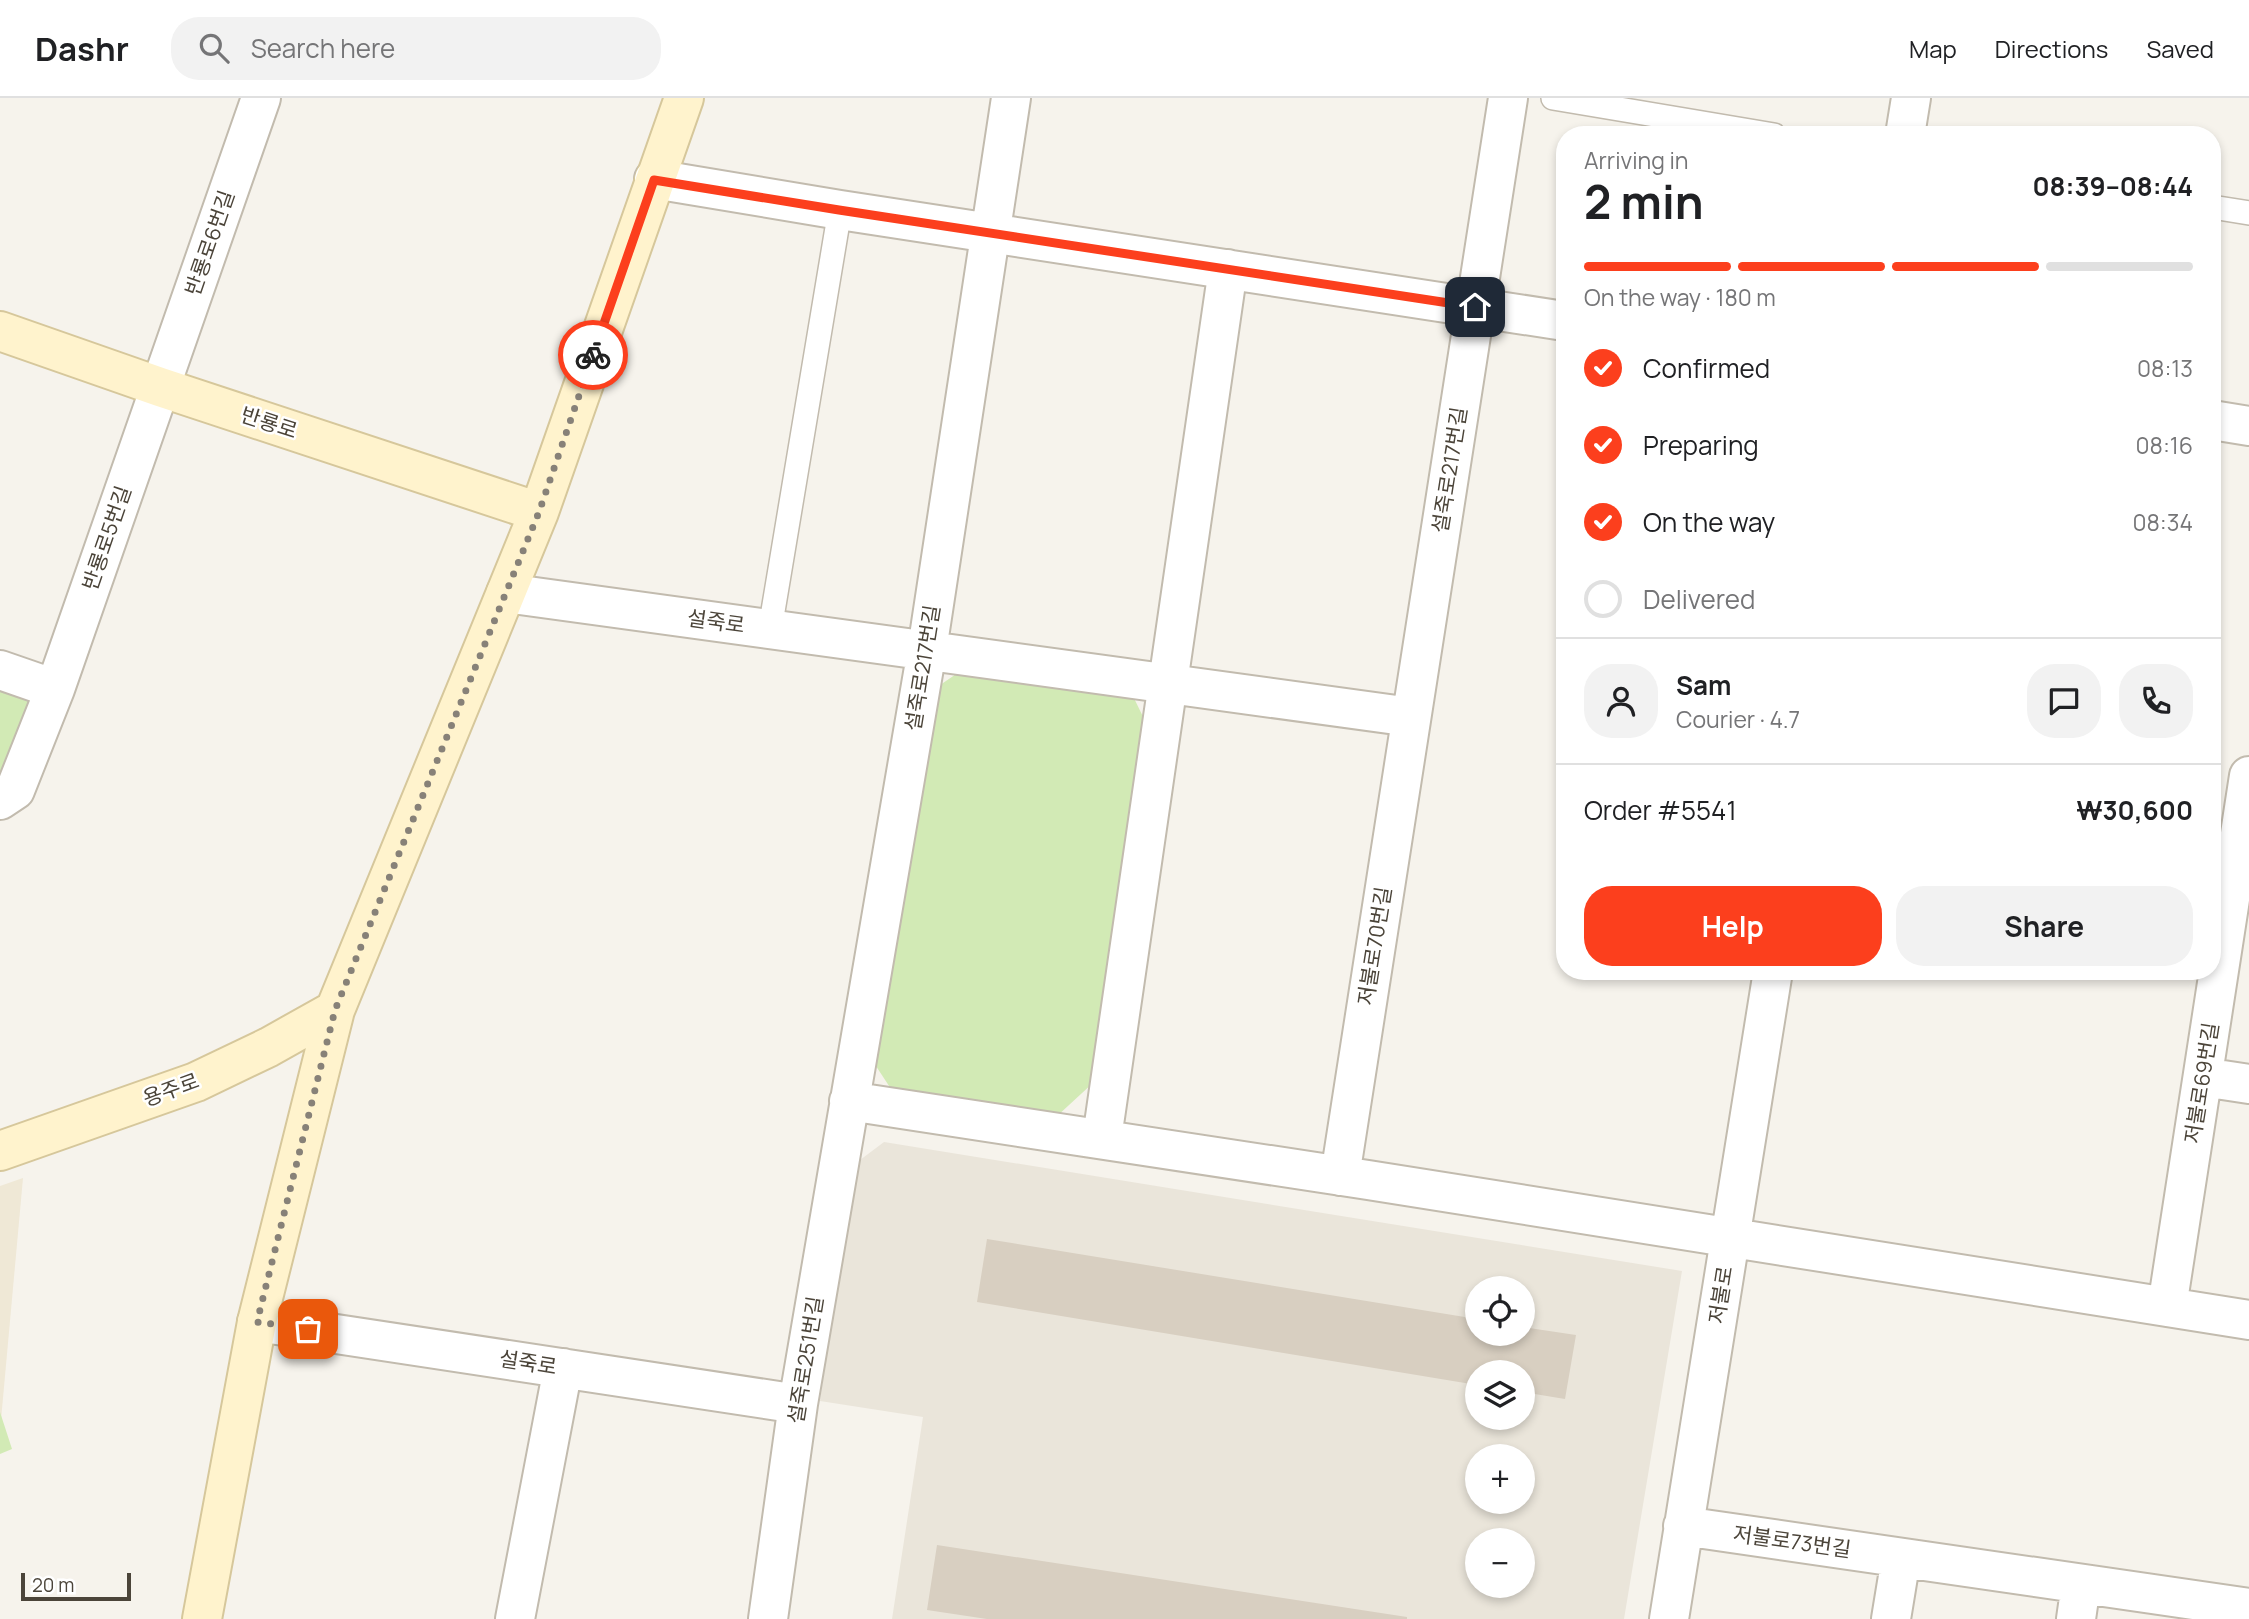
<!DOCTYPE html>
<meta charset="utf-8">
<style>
:root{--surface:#fff;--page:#f2f2f2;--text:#202124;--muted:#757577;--line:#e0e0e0;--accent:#fc3f1d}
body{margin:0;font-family:Manrope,"Noto Sans KR",sans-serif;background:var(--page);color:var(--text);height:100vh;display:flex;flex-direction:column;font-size:26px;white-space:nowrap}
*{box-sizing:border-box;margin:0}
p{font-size:23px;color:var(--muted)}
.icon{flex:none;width:38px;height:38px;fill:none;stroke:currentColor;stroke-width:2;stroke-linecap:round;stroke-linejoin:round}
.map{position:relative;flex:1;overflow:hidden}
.sheet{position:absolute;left:1556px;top:28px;width:665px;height:854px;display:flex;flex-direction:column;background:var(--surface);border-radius:28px;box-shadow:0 4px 10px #0003}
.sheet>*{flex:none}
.buttons{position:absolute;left:1465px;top:1178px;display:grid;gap:14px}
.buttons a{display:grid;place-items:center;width:70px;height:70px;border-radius:50%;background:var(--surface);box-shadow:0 4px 10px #0003;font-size:35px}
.scale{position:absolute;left:21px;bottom:18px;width:110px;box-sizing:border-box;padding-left:7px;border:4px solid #4b4439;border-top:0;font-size:19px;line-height:24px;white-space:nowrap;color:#4b4439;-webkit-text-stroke:5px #fff;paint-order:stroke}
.pin{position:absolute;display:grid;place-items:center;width:60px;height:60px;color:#fff;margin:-30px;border-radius:14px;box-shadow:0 4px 10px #0006}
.courier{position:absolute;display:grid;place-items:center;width:70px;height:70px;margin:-35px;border:5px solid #fc3f1d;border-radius:50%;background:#fff;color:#222;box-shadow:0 2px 9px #0007}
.head em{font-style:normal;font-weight:700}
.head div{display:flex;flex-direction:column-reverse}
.head{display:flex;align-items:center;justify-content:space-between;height:119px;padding:0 28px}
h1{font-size:46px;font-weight:700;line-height:52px}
.bar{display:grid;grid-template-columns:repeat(4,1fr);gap:10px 7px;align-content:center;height:84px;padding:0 28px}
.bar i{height:9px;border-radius:5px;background:var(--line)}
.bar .current{background:var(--accent)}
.bar p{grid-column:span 4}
.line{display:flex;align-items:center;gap:18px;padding:0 28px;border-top:2px solid var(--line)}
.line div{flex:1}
.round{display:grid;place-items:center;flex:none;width:74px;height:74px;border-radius:28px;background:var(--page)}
ol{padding:0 28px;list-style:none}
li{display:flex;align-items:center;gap:21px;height:77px}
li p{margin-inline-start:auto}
li .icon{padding:7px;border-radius:50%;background:var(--accent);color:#fff;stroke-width:4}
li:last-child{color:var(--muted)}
li i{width:38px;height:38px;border:4px solid var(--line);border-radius:50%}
.cta{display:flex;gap:14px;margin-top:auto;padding:14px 28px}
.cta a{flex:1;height:80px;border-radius:28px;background:var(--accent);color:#fff;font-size:28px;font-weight:700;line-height:80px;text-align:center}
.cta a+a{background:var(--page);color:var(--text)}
header{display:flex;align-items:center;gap:42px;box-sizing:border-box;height:98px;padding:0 35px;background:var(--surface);border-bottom:2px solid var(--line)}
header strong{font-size:33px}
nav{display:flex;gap:38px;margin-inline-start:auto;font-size:24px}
.search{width:490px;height:63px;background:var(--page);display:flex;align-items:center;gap:18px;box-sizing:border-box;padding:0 24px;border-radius:28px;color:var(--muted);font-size:26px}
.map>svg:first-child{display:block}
.residential{fill:#eae5da;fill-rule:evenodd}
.education{fill:#efe8d6}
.green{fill:#d2eab5}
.building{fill:#d8cfc1}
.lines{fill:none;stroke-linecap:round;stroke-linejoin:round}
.lane-casing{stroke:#c2bbae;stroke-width:26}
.street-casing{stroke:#c2bbae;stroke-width:42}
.secondary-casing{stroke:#d6c79b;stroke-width:42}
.lane{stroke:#fff;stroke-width:23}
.street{stroke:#fff;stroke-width:38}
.secondary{stroke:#fff3cd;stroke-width:38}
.done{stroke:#878178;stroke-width:7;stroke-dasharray:0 12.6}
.route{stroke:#fc3f1d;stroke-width:9}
.labels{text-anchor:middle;stroke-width:5;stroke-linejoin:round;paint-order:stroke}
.street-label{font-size:21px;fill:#4b4439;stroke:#fff}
</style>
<header>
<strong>Dashr</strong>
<div class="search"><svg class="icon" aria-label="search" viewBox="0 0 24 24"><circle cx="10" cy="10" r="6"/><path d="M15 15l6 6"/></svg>Search here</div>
<nav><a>Map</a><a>Directions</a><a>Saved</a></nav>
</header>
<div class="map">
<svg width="2249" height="1521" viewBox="0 0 2249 1521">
<rect width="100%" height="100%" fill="#f6f3ec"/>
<path class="residential" d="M884,1044l798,129 -58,348h-732l31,-202 -103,-16 32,-235zM1477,1190h45v46h-45zM1477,1274h45v46h-45zM1477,1358h45v46h-45zM1477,1442h45v46h-45z"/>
<path class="education" d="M23,1080l-23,253v-245z"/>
<path class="green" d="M962,572l169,22 17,35 -54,355 -38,35 -163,-25 -21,-32 55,-366z
M0,584l37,13 -23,60 -14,17z
M0,1314l12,37 -12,5z"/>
<path class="building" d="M987,1141l490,80v15h45v-7l54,8 -11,64 -43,-7v-20h-45v13l-500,-83z
M937,1447l470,72v2h-420l-60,-9z"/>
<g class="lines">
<defs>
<path id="lane" d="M1553,0l221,37
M2212,109l37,6
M770,531l70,-419"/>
<path id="street" d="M1905,37l6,-37
M654,81l186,31 724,111
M2212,322l37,6
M506,495l905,124
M0,572l55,19
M0,702l15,-10 40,-101 206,-591
M2203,979l46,7
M849,1003l519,79 881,140
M1102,1040l126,-869
M1340,1078l168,-1078
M2167,1209l82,-531
M257,1224l541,82
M1683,1428l566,82
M515,1521l48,-251
M768,1521l30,-215 129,-754 84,-552
M1669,1521l104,-648
M1891,1521l10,-61
M2076,1521l5,-35"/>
<path id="secondary" d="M0,233l160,56 379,125
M0,1053l196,-69 73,-35 66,-37
M202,1521l55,-297 78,-312 204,-498 145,-414"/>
</defs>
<use href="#lane" class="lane-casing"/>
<use href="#street" class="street-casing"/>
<use href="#secondary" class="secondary-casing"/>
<use href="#lane" class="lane"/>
<use href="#street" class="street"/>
<use href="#secondary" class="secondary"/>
</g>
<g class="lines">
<path class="done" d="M308,1231l-51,-7 78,-312 204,-498 54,-157"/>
<path class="route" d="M593,257l61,-175 185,30 636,97"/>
</g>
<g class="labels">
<g class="street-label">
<text transform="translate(210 145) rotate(-71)" y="7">반룡로6번길</text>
<text transform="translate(269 325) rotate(18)" y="7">반룡로</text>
<text transform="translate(1450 372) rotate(-81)" y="7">설죽로217번길</text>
<text transform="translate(107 440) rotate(-71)" y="7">반룡로5번길</text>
<text transform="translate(716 524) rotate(8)" y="7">설죽로</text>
<text transform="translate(923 570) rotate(-81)" y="7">설죽로217번길</text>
<text transform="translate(1375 848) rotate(-81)" y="7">저불로70번길</text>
<text transform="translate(2202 985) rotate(-81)" y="7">저불로69번길</text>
<text transform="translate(171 992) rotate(-20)" y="7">용주로</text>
<text transform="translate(1721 1197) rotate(-81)" y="7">저불로</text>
<text transform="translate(806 1262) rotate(-81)" y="7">설죽로251번길</text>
<text transform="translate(528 1265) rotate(9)" y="7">설죽로</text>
<text transform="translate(1792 1444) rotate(8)" y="7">저불로73번길</text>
</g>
</g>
</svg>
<div class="buttons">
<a><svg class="icon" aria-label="locate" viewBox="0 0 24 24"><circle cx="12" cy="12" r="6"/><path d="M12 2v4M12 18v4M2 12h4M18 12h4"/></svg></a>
<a><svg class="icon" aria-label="layers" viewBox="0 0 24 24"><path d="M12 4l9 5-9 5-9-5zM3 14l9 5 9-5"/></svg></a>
<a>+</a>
<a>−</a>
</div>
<div class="scale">20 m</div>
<div class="pin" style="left:308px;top:1231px;background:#ea580c"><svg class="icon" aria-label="bag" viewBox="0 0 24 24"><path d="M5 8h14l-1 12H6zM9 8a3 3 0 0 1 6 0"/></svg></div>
<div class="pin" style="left:1475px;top:209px;background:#1f2937"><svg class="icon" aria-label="home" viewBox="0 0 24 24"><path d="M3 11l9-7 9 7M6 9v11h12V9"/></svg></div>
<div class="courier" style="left:593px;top:257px"><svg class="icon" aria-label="bike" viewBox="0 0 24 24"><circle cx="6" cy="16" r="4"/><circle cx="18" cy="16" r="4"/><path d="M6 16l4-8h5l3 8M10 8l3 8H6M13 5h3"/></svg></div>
<section class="sheet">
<div class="head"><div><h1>2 min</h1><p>Arriving in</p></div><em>08:39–08:44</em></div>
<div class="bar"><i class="current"></i><i class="current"></i><i class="current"></i><i></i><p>On the way · 180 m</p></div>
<ol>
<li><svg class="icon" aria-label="check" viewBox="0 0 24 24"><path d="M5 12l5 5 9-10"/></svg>Confirmed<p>08:13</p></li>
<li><svg class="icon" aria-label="check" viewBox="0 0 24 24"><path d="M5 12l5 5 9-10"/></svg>Preparing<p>08:16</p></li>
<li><svg class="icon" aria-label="check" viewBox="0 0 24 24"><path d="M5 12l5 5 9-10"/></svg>On the way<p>08:34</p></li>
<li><i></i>Delivered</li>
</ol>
<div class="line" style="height:126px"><a class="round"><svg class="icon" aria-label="person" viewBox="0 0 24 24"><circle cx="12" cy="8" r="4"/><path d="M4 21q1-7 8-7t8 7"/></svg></a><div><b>Sam</b><p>Courier · 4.7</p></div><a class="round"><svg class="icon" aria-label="chat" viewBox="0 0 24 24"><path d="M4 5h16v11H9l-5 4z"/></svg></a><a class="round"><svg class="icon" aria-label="phone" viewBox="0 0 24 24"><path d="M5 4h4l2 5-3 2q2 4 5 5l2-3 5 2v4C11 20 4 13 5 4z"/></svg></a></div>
<div class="line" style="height:91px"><div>Order #5541</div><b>₩30,600</b></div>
<div class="cta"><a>Help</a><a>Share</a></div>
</section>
</div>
